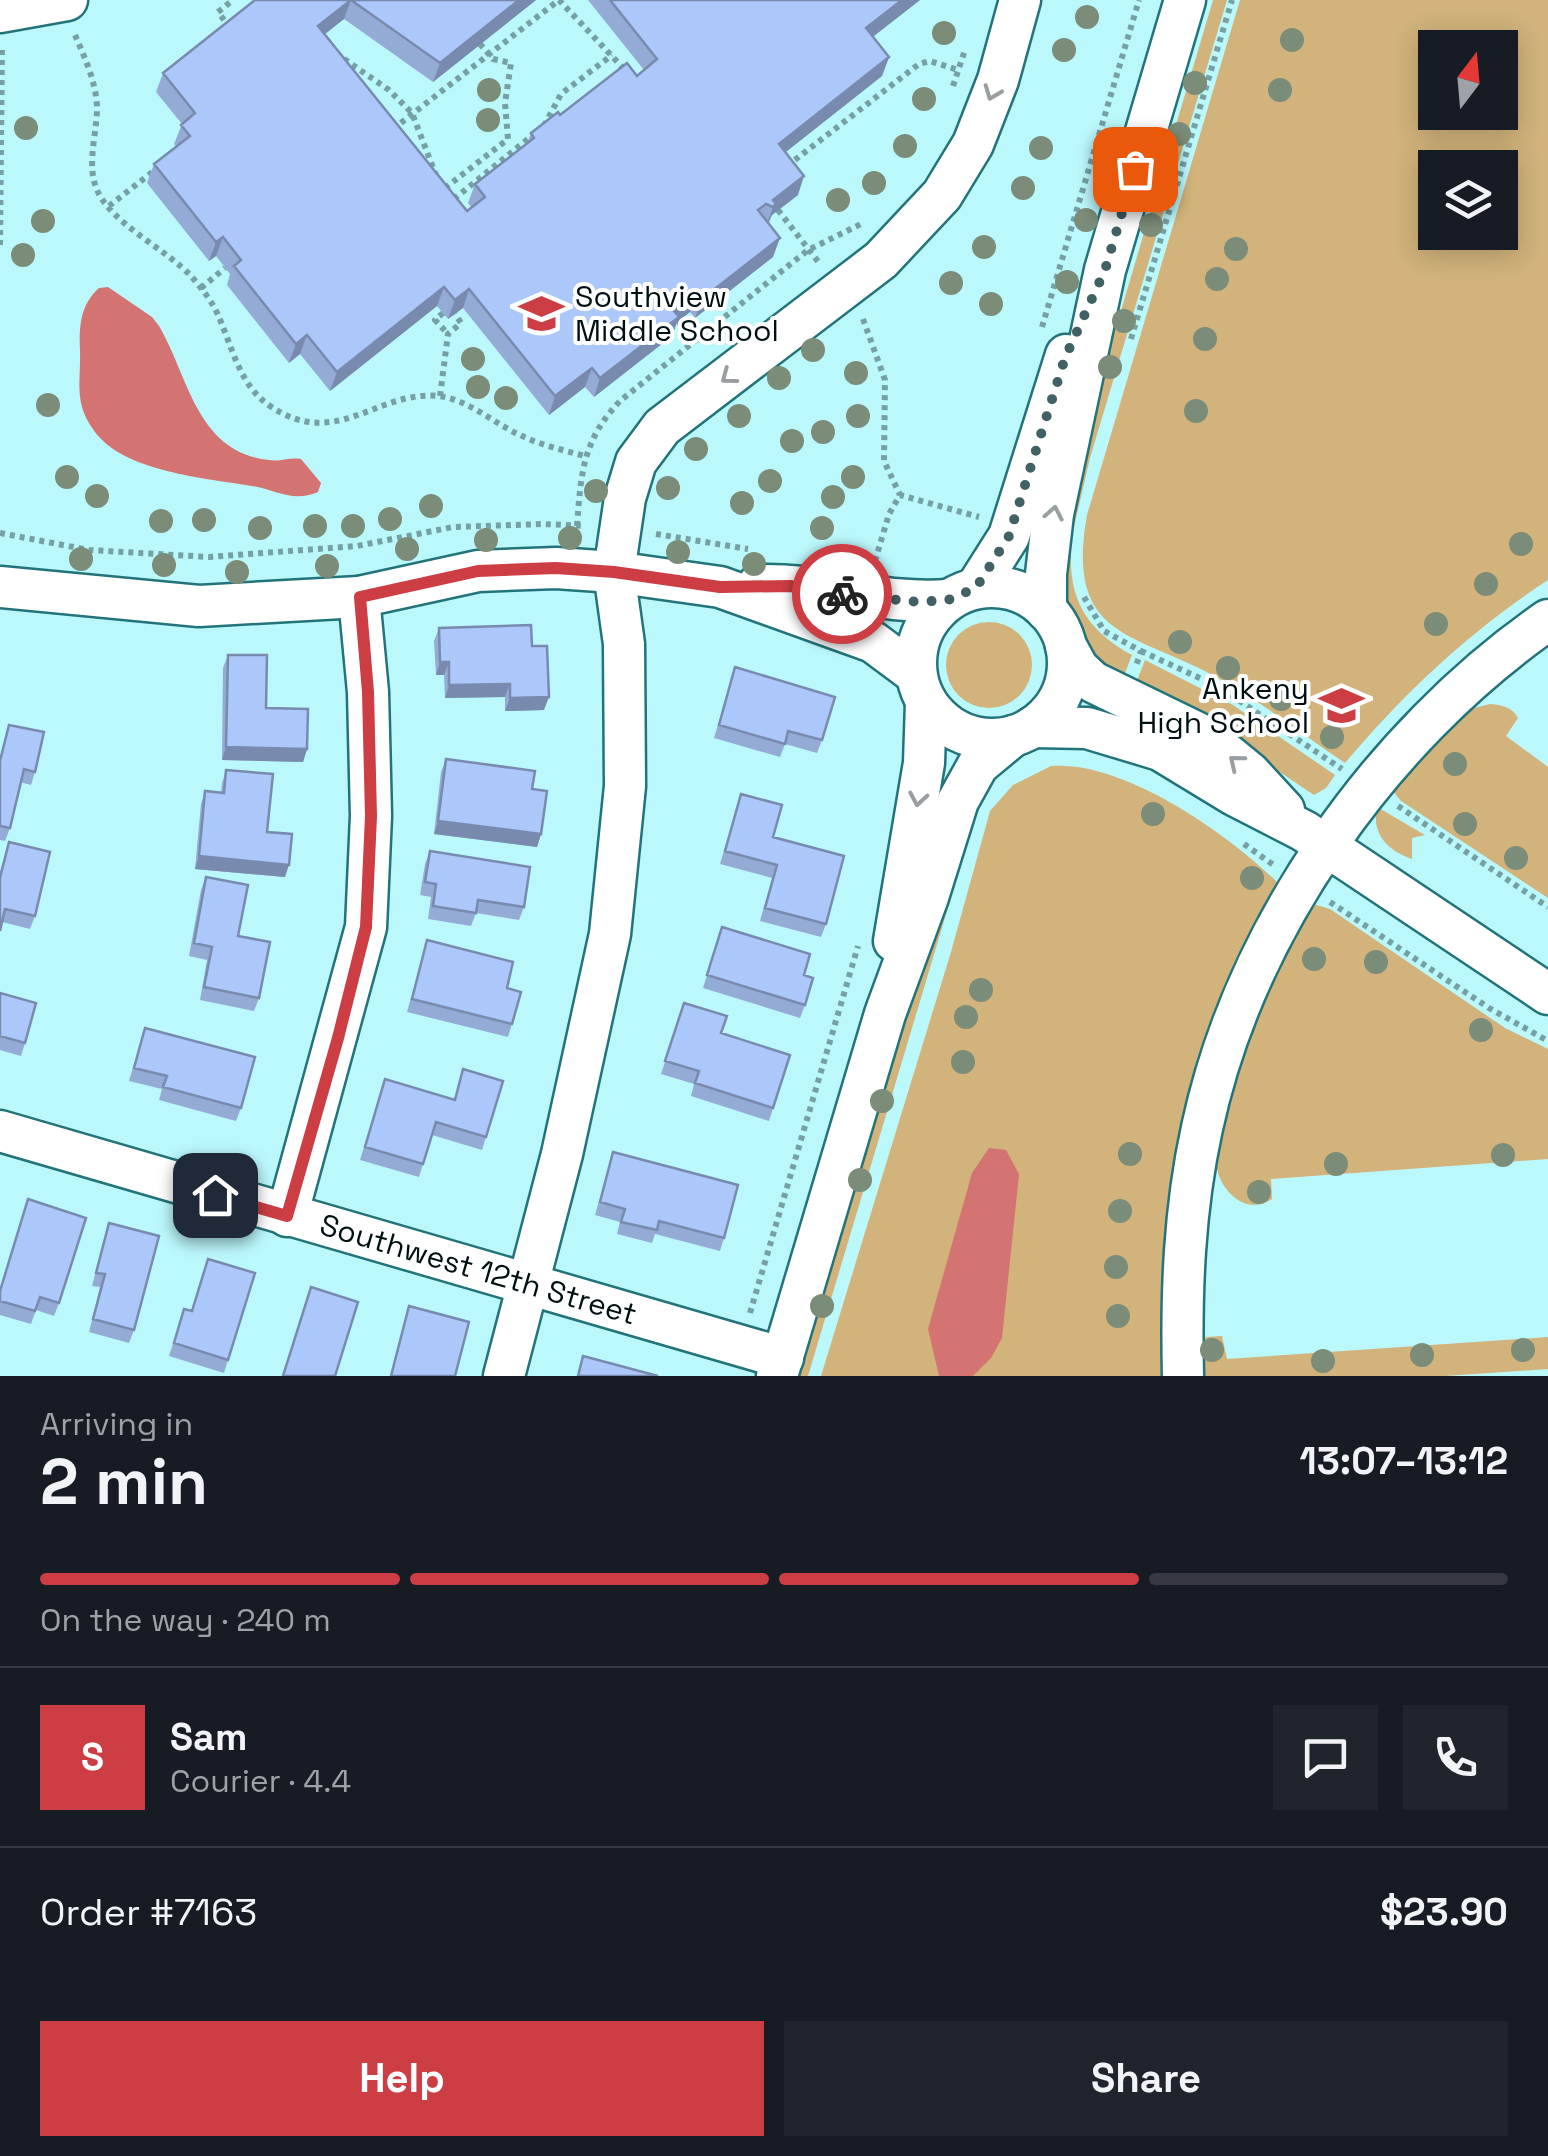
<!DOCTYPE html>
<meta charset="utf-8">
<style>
:root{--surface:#171b24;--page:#20242c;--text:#f1f3f6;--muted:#9ea1a6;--line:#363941;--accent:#cd3d44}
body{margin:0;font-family:"Space Grotesk",sans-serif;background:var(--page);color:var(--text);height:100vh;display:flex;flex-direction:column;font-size:38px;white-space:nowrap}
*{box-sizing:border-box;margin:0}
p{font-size:32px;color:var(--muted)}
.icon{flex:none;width:55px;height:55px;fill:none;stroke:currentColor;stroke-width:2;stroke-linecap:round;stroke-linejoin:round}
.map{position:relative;height:1376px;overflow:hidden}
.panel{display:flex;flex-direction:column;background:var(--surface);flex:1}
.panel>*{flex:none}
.needle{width:65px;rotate:16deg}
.fabs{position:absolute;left:1418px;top:30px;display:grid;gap:20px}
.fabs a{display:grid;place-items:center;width:100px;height:100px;border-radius:0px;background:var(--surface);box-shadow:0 5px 25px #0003;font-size:50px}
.pin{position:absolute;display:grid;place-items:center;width:85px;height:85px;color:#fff;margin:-42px;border-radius:20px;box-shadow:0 5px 15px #0006}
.courier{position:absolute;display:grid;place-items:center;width:100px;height:100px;margin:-50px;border:8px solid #cd3d44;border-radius:50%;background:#fff;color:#222;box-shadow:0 2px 12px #0007}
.summary em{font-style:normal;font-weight:800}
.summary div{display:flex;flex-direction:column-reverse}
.summary{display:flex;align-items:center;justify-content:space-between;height:170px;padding:0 40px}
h1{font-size:65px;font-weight:800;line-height:75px}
.bar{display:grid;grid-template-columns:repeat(4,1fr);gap:15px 10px;align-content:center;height:120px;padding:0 40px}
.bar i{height:12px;border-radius:8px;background:var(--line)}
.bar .current{background:var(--accent)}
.bar p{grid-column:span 4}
.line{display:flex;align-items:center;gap:25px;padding:0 40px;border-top:2px solid var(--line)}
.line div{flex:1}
.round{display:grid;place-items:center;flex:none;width:105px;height:105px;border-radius:0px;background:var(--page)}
.primary-button{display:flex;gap:20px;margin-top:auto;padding:20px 40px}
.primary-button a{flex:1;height:115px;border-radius:0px;background:var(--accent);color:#fff;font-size:40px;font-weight:800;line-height:115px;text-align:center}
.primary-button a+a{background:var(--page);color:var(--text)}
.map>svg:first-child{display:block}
.green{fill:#d1b37b;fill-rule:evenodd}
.water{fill:#d37472}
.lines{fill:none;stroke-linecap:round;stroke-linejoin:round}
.minor-casing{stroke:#22747a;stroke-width:45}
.path{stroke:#75a1a4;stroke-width:6;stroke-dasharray:5 5;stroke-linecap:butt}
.minor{stroke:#fff;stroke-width:40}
.tree{fill:#7b8c78}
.wall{fill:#94abd6}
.shaded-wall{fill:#788bae}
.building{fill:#acc7f9;stroke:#788bae;stroke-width:2.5}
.oneway{stroke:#999fa0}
.done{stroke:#416164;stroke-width:10;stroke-dasharray:0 18}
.route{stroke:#cd3d44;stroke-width:12}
.labels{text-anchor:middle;stroke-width:8;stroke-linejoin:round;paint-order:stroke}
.poi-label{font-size:30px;fill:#001012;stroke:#fff;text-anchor:start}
.street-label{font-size:30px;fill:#001012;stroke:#fff}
</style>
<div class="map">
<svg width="1548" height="1376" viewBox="0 0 1548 1376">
<rect width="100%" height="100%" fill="#bbf8fc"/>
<path class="green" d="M1213,0h14l-137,458 -19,82 -13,-4 6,-33z
M1240,0h308v580c-78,51 -143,112 -203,183 -42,-28 -83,-61 -127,-85 -84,-47 -153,-38 -131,-163zM1435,48h65v64h-65zM1435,168h65v64h-65z
M1057,550l14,3c-2,50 19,79 61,102l-12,31 -44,-50 -15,-44z
M946 665a43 43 0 1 1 86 0a43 43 0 1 1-86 0Z
M1145,660l88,45 102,70 -9,13 -12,7 -103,-69 -78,-35z
M1490,704c12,1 22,3 28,14l-12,18 42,31v131l-147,-97 -10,-12 75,-79z
M1051,766c72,-6 178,68 228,118l-111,337 -5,47 1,108h-343l130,-424 39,-141 23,-26z
M1377,807l48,28 -13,3v21c-24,-8 -41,-25 -35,-52z
M963,810l13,4 -168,562h-13z
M1313,904l17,5 175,119 43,21v110l-277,20 1,20c-27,19 -57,-12 -56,-41 12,-87 49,-181 97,-254z
M1222,1336l5,23 321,-22v32l-103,7h-244v-34l5,-5z"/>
<path class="water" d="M108,287l44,30 7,9c30,51 37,126 110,134 11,2 21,-3 32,-1l20,24 -3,9c-25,11 -42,-2 -66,-6 -47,-8 -127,-14 -157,-54 -22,-29 -14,-49 -15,-81 -1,-24 0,-46 19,-63z
M989,1148l17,2 13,24 -17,164 -11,20 -18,18h-34l-11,-47 44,-156z"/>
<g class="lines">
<defs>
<g id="minor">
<path d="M0,12l67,-12"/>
<path d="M758,585c64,-2 125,20 190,15"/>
<path d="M0,587l199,19 160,-9 119,-26 78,-3 58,4 106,15 153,55 43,32"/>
<circle cx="992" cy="663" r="76"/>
<path d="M976,588l33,-52 57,-181"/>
<path d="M1046,610v-36l7,-60 52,-244 80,-270"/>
<path d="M1066,646l12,22 15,14 113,55 44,36 34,37"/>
<path d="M1033,727l54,1 73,22 74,45 70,36 244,163"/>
<path d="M894,941l30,-178 2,-61"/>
<path id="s1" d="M0,1131l783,227"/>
<path d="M287,1216l79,-289 5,-111 -3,-124 -9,-95"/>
<path d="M504,1376l58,-222 48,-220 15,-148 -1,-142 -10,-72 11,-74 11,-36 26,-35 219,-167 61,-65 31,-51 25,-64 22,-80"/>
<path d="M777,1376l108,-362 43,-117 30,-96 20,-36 35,-29"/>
<path d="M1183,1376c-2,-84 1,-166 19,-248 43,-200 179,-392 346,-508"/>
</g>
</defs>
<use href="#minor" class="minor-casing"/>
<path class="path" d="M230,28l-12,-16 15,-12
M75,35c10,23 21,47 22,72 0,28 -11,57 0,83 15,34 69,59 95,87 10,12 20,24 26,38 14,31 21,70 52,91 66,45 107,-16 168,-10 30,3 55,27 82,39 20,10 43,15 65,21
M344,59l45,31 23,23 25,65
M953,86l12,-36
M544,126l17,-32 51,-39
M393,129l166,-129 67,71
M787,166l132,-102 11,-3 28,9
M445,188l63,-49 -3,-36 6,-40 -18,-4 -13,-15
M454,199l80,-65
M109,206l46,-36
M778,210l42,54
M0,245l2,-199
M201,288l24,-20
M443,313l-8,7 13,14
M863,319l22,61 -1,81 16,34
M678,321l16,20
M1042,327l97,-327
M1131,339l101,-339
M440,396l8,-62 13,-11 -6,-9
M577,526c4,-52 5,-85 43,-125l188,-151 55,-27
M0,533l89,17 120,7 148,-11 96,-19 90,-3 42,2
M656,534l92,15
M875,561l14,-47 11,-19 79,22
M1084,597l20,34 37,20 -5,15
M1141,651l76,35 125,83
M1398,806l150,101
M1244,844l31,22
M1330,902l159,106 59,33
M750,1313l108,-367"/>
<use href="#minor" class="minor"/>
</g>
<g class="tree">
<circle cx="1087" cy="17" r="12"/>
<circle cx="944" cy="33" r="12"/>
<circle cx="1292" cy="40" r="12"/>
<circle cx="1064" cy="50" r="12"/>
<circle cx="1195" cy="83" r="12"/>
<circle cx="489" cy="90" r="12"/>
<circle cx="1280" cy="90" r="12"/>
<circle cx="924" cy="99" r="12"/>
<circle cx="488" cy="120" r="12"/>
<circle cx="26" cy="128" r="12"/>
<circle cx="1179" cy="134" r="12"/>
<circle cx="905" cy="146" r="12"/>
<circle cx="1041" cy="148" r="12"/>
<circle cx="1106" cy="151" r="12"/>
<circle cx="1165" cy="181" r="12"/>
<circle cx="874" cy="183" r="12"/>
<circle cx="1023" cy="188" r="12"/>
<circle cx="838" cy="200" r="12"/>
<circle cx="1086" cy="220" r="12"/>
<circle cx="43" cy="221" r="12"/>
<circle cx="1151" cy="225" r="12"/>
<circle cx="984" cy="247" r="12"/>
<circle cx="1236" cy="249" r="12"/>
<circle cx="23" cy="255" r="12"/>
<circle cx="1217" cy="279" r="12"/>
<circle cx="1067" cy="282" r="12"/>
<circle cx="951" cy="283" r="12"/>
<circle cx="991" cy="304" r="12"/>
<circle cx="1124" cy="321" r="12"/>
<circle cx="1205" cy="339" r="12"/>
<circle cx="813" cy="350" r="12"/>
<circle cx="473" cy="359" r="12"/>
<circle cx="1110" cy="367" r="12"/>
<circle cx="856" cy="373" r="12"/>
<circle cx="779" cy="378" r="12"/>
<circle cx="478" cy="387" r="12"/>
<circle cx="506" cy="398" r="12"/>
<circle cx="48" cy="405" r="12"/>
<circle cx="1196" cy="411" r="12"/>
<circle cx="739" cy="416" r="12"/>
<circle cx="858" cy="416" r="12"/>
<circle cx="823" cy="432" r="12"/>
<circle cx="792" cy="441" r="12"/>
<circle cx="696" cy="449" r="12"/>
<circle cx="67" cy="477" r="12"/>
<circle cx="853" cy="477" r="12"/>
<circle cx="770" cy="481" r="12"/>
<circle cx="668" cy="488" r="12"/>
<circle cx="596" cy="491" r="12"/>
<circle cx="97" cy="496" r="12"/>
<circle cx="833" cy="497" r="12"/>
<circle cx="742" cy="503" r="12"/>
<circle cx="431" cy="506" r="12"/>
<circle cx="390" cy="519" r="12"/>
<circle cx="204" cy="520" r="12"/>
<circle cx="161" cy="521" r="12"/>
<circle cx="315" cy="526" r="12"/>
<circle cx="353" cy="526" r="12"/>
<circle cx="260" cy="528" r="12"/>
<circle cx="822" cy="528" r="12"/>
<circle cx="570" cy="538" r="12"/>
<circle cx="486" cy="540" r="12"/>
<circle cx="1521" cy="544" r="12"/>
<circle cx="407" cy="549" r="12"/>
<circle cx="678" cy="552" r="12"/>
<circle cx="81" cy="559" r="12"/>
<circle cx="754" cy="564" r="12"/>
<circle cx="164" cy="565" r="12"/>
<circle cx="327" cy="566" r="12"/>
<circle cx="237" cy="572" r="12"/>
<circle cx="1486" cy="584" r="12"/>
<circle cx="1436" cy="624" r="12"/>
<circle cx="1180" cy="642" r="12"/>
<circle cx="1228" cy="668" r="12"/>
<circle cx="1281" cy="699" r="12"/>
<circle cx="1332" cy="737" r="12"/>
<circle cx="1455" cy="764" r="12"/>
<circle cx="1153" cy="814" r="12"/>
<circle cx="1465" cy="824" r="12"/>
<circle cx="1516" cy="858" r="12"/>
<circle cx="1252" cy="878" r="12"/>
<circle cx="1314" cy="959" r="12"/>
<circle cx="1376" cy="962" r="12"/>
<circle cx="981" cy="990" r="12"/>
<circle cx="966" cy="1017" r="12"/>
<circle cx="1481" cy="1030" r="12"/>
<circle cx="963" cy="1062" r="12"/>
<circle cx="882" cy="1101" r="12"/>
<circle cx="1130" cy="1154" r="12"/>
<circle cx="1503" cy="1155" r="12"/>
<circle cx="1336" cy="1164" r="12"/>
<circle cx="860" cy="1180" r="12"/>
<circle cx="1259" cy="1192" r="12"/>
<circle cx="1120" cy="1211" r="12"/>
<circle cx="1116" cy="1267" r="12"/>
<circle cx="822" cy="1306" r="12"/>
<circle cx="1118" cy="1316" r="12"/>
<circle cx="1212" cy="1350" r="12"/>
<circle cx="1523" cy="1350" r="12"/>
<circle cx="1422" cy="1355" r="12"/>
<circle cx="1323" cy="1361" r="12"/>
</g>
<path class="wall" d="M255,0h281l-103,82 -89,-63 -19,15 142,177 5,-3 -4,-5 7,-19 52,-41 4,-10 29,-18 77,-39 7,-6 -56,-70h332l-47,36 16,21 -7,19 -97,76 13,43 -26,20 -3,8 4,34 -78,61 -5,-6 -13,10 -5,14 -78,61 -9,-10 -36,28 -86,-107 -15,11 -11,-13 -107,85 -30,-37 -11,9 -62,-78 3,-11 -14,-18 -7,5 -62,-78 7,-19 23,-17 -3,-3 8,-20 -26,-32 7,-19z
M439,628l93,18 12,64 -39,1v-14l-60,1 -1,-23h-8l-2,-34z
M228,655l38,53 41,41 -4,13 -81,-2 1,-92z
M735,667l87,73 -5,13 -32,-9 -5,13 -66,-19z
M9,725l26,47 -4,13 -11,-3 -10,46 -5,13 -5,-1v-83z
M446,759l86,30 9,45 -4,13 -103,-13 7,-62z
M226,770l41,62 18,45 -90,-8 6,-65 4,-13 16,1 1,-9z
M741,794l32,43 53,87 -5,13 -61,-16 12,-43 -52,-14z
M9,842l26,74 -5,13 -28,-7 -2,9v-60z
M430,851l94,56 -5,13 -43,-7 -5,13 -43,-7 3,-22 -11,-2 5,-31z
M206,877l32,59 21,62 -5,13 -54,-11 7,-40 -18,-4 12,-66z
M427,940l80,48 5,36 -4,13 -101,-25z
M718,940l86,35 1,30 -5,13 -97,-30z
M0,993l25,50 -4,13 -21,-6z
M684,1003l37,30 69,22 -21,66 -78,-25 3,-12 -33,-10z
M145,1028l96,80 -5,13 -77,-21 3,-11 -33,-8z
M463,1069l23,68 -4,13 -50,-15 -13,42 -59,-17 25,-81 69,20z
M613,1152l111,86 -4,13 -65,-17 -3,9 -35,-9 3,-12 -25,-7z
M24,1212l35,91 -5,13 -18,-6 -5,14 -31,-9v-26z
M109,1223l25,107 -5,13 -40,-11 11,-45 -8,-1z
M184,1309l44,51 -4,13 -55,-17z"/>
<path class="shaded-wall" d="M351,0l-7,19 -33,26 7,-19z
M519,0h17l-103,82 7,-19z
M902,0h18l-60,47 6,-19z
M889,57l-7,19 -110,87 7,-19z
M804,176l-6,19 -26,20 -6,11 7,-19v-7z
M223,237l-7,19 -7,5 7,-19z
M780,238l-7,19 -78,61 7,-19z
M444,287l-7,19 -107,85 7,-19z
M469,289l-6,19 -15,11 7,-19z
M696,293l-6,19 -13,10 -5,14 -78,61 6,-19 74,-67z
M307,335l-7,19 -11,9 7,-19z
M592,368l-7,19 -36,28 6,-19z
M440,662h9l-5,13h-8z
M510,684l-5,13 -60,1 4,-13z
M549,697l-5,13 -39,1 5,-13z
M226,747l81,2 -4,13 -81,-2z
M438,821l103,13 -4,13 -103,-13z
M199,856l90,9 -4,12 -90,-8z"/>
<path class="building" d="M255,0h264l-79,63 -89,-63 -33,26 149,185 18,-14 -10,-13 59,-46 -3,-5 27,-21 2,3 67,-52 10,13 20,-17 -47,-59h292l-36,28 23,29 -110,87 25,32 -31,24 3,4 -3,3 -7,-3 -8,6 22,28 -78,61 -6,-6 -22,18 5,6 -79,61 -8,-10 -37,28 -86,-107 -14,11 -11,-13 -107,85 -30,-37 -11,9 -62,-78 7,-6 -18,-23 -7,5 -62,-78 36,-28 -9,-11 14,-12 -32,-40z
M531,625l1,21h15l2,51 -39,1v-14l-61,1v-23h-9l-1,-34z
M228,655h39l-1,53 42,1 -1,40 -81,-2z
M735,667l100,30 -13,43 -34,-9 -3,13 -66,-19z
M9,725l35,7 -9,40 -11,-3 -14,59 -10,-2v-65z
M446,759l89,12 -3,18 15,2 -6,43 -103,-13z
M226,770l47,4 -6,58 25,2 -3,31 -90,-9 6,-65 19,2z
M741,794l41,11 -9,32 71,19 -18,68 -61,-16 12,-43 -52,-14z
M9,842l41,10 -15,64 -30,-7 -5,22v-53z
M430,851l100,16 -6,40 -46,-7 -2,13 -43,-7 3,-22 -11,-2z
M206,877l42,8 -10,51 32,6 -11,56 -55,-11 8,-40 -18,-4z
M722,927l88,27 -6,21 9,3 -8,27 -98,-30z
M427,940l86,22 -6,26 14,4 -9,32 -100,-25z
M0,993l36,10 -11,40 -25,-7z
M684,1003l43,13 -6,17 69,22 -17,53 -78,-25 4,-12 -34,-10z
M145,1028l110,29 -14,51 -78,-21 4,-11 -33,-8z
M463,1069l40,12 -17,56 -50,-15 -13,42 -58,-17 20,-68 70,21z
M613,1152l125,33 -14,53 -65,-17 -2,9 -36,-8 4,-13 -25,-7z
M28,1199l58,19 -27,85 -19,-6 -5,14 -35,-10v-10z
M109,1223l50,13 -25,94 -41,-11 12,-45 -9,-1z
M208,1259l47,14 -27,87 -54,-17 10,-34 8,2z
M311,1287l47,15 -23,74h-52z
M409,1306l60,16 -14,54h-64z
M583,1356l75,20h-80z"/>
<defs><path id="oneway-chevron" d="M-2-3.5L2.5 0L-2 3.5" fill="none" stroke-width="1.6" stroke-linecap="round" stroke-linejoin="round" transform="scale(2.5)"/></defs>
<g class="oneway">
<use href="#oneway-chevron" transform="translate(992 93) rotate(111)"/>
<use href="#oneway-chevron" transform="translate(728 377) rotate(143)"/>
<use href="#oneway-chevron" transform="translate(1054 513) rotate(-79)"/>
<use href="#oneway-chevron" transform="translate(1236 762) rotate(-141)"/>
<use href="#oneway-chevron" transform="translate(918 799) rotate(100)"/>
</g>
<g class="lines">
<path class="done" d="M842,594l76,8 30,-2 28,-12 33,-52 56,-178 40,-88 30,-101"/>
<path class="route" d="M215,1195l72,21 51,-178 28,-111 5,-111 -3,-124 -8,-95 118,-26 78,-3 58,4 106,15 70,-1 52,8"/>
</g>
<defs>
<symbol id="school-bare" viewBox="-9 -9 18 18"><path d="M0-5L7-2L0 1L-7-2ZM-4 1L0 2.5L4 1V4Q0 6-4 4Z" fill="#cd3d44" stroke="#fff" stroke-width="2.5" paint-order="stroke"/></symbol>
</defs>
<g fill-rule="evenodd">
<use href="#school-bare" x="510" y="282" width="63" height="63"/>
<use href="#school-bare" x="1310" y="674" width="63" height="63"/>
</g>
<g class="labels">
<g class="poi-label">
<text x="575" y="307">Southview<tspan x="575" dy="34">Middle School</tspan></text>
<text x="1309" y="699" text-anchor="end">Ankeny<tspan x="1309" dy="34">High School</tspan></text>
</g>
<g class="street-label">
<text dy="10" stroke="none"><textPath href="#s1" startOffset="498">Southwest 12th Street</textPath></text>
</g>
</g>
</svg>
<div class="fabs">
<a><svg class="needle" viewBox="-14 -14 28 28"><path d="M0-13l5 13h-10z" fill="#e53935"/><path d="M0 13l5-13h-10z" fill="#9ea1a6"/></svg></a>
<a><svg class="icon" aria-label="layers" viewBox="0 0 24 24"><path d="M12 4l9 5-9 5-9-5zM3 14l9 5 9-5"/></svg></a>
</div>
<div class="pin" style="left:1135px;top:169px;background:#ea580c"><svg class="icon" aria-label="bag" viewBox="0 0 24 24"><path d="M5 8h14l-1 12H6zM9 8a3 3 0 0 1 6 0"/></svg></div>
<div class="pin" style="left:215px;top:1195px;background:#1f2937"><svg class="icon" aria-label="home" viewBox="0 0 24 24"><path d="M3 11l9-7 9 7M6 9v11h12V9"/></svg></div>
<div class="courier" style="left:842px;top:594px"><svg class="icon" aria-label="bike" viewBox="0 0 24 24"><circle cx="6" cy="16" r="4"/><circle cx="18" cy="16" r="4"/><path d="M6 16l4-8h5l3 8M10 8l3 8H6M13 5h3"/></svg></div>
</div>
<section class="panel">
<div class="summary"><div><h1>2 min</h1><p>Arriving in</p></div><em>13:07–13:12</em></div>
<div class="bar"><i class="current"></i><i class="current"></i><i class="current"></i><i></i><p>On the way · 240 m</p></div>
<div class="line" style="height:180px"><b class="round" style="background:var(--accent);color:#fff">S</b><div><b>Sam</b><p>Courier · 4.4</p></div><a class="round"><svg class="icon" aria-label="chat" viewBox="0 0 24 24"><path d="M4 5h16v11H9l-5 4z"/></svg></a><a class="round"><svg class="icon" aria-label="phone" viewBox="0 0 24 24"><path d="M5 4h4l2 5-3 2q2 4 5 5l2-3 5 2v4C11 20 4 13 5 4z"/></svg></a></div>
<div class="line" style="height:130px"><div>Order #7163</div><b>$23.90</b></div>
<div class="primary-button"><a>Help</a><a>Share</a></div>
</section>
